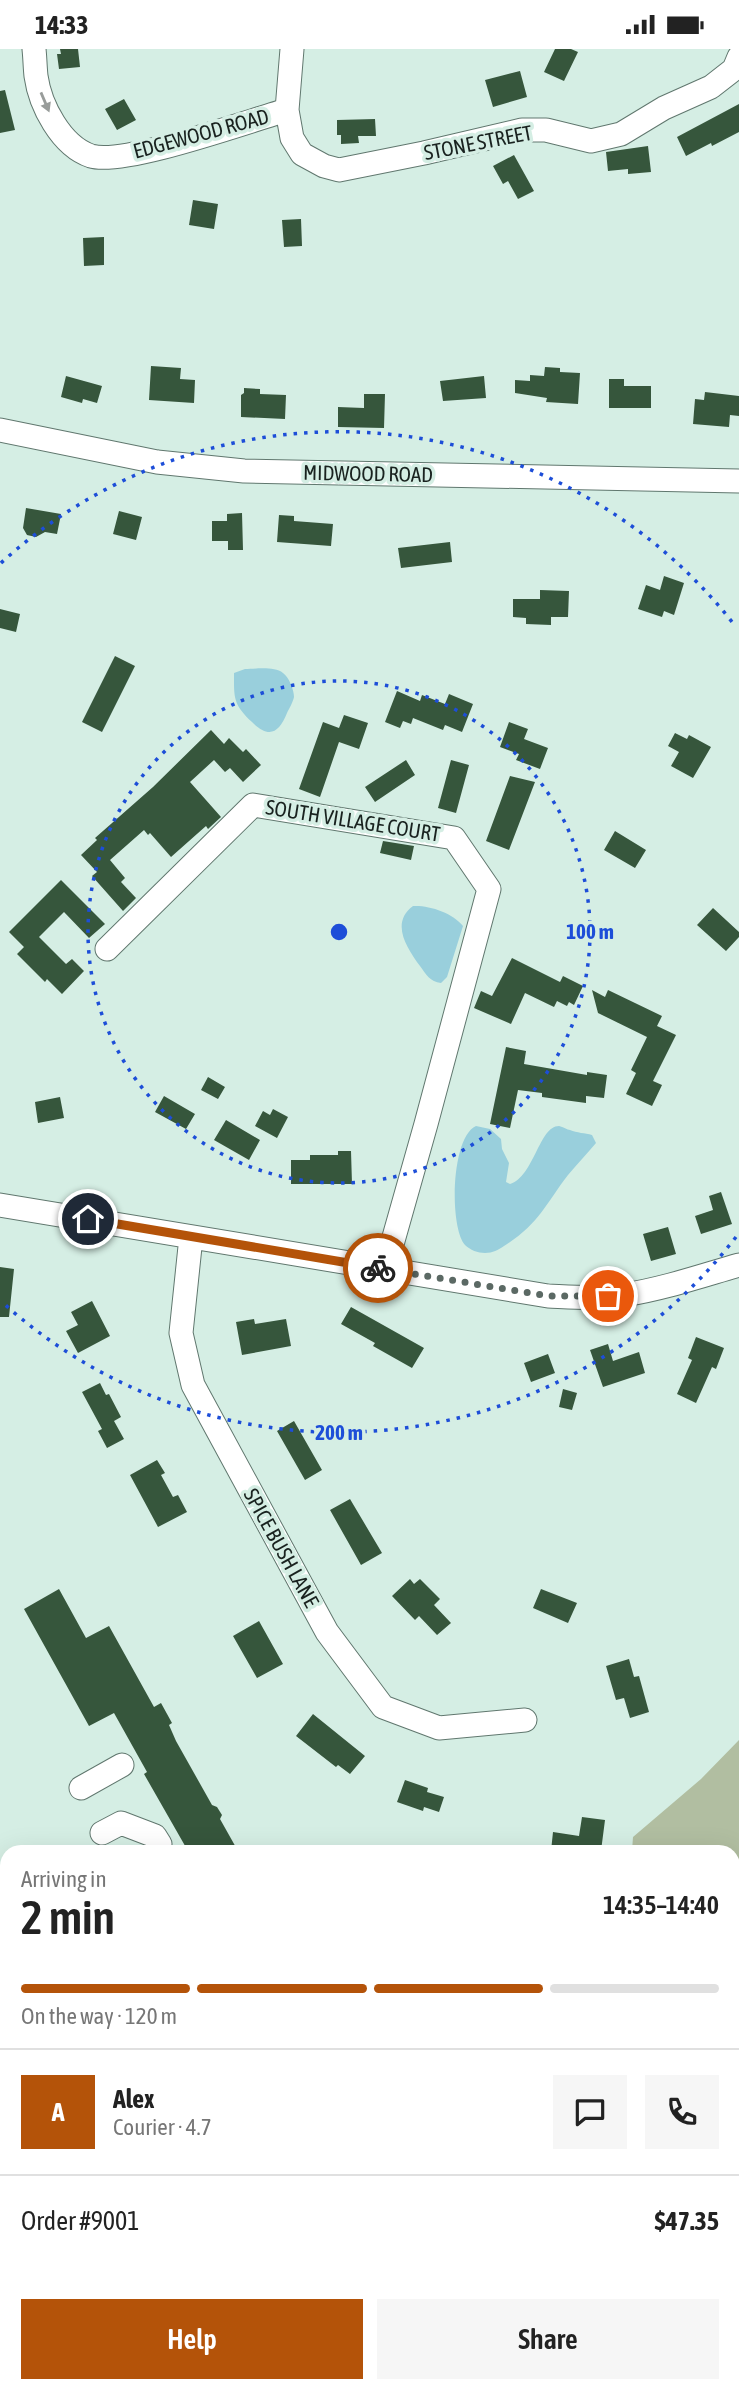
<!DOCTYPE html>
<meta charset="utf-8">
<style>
:root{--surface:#fff;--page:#f6f6f6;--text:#222;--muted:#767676;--line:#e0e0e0;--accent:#b45309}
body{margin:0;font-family:"Asap Condensed",sans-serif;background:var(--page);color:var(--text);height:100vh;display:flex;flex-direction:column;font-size:26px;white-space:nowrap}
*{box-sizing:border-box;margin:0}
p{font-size:23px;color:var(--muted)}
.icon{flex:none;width:38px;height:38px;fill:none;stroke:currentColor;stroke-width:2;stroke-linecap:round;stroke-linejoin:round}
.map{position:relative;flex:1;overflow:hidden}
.side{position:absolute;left:0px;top:1796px;width:740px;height:548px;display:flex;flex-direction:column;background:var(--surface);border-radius:21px 21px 0 0;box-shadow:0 7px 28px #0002}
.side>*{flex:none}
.pin{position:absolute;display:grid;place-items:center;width:60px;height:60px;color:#fff;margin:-30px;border:4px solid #fff;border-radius:50%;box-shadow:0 2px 7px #0007}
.courier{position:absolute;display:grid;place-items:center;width:70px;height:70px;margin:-35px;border:5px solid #b45309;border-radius:50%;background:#fff;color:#222;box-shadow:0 2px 9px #0007}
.overview em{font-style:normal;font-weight:600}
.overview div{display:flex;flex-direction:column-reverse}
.overview{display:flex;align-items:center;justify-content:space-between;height:119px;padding:0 21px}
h1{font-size:46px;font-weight:600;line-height:52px}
.bar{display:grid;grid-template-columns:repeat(4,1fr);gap:10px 7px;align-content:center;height:84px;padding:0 21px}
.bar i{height:9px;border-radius:5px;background:var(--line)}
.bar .active{background:var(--accent)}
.bar p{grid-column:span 4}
.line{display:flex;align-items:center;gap:18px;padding:0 21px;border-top:2px solid var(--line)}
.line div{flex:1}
.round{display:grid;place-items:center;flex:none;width:74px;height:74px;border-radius:0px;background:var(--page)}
.cta{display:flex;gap:14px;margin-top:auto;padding:14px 21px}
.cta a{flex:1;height:80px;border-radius:0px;background:var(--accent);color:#fff;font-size:28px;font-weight:600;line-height:80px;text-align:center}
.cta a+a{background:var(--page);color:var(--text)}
.status{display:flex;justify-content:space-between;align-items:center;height:49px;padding:0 35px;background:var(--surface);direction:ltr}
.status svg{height:19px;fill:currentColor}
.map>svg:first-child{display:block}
.green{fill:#b1bea1}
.water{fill:#99cfdc}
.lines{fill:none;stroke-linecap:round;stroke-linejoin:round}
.stream{stroke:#99cfdc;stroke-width:5}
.building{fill:#36563c}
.minor-casing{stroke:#60776e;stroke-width:25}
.path{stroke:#9aaea6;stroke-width:2.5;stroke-dasharray:5 5;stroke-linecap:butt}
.minor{stroke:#fff;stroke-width:23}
.tram{stroke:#495651;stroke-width:2}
.oneway{fill:#989c9a}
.done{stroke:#5b6964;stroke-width:7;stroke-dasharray:0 12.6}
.route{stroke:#b45309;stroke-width:9}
.ring{fill:none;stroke:#1d4ed8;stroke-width:3.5;stroke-dasharray:3.5 7}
.labels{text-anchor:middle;stroke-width:7;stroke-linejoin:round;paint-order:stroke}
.street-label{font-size:21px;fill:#19221f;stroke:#d5eee4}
.centre{fill:#1d4ed8;stroke:#d5eee4;stroke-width:3.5}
.ring-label{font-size:21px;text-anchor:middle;font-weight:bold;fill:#1d4ed8;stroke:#d5eee4;stroke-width:7;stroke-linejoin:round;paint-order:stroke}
</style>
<div class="status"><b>14:33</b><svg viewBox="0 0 49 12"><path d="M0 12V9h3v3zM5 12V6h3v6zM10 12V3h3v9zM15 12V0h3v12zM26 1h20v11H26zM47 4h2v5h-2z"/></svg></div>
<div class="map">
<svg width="739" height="2343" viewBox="0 0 739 2343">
<rect width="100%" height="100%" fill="#d5eee4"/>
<path class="green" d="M739,1691v652h-739v-196l7,-1v190h726v-534h-101l1,-14 68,-58z"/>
<path class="water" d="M245,620c11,0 29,-3 38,4 6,4 11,17 11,24 -1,5 -5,12 -7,16 -8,20 -18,26 -35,9 -19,-18 -18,-24 -18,-49z
M413,857c16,-1 40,7 50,20l-16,51 -6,6c-11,-1 -15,-9 -21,-17 -13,-18 -30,-43 -7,-60z
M476,1077l14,3 11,10 1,10 7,14 -3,19 4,2c24,-7 29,-58 49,-58 2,0 9,4 11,4 7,3 15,3 22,5l4,8c-9,11 -19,21 -28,32 -23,30 -29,49 -64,71 -6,4 -11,7 -19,7 -7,0 -15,-3 -20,-8 -16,-19 -14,-108 11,-119z"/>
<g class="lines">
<path class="stream" d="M733,2168l6,-5
M0,2265l7,-2
M370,2336l1,7
M586,2343l9,-7"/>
</g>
<path class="building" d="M60,0h18l2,18 -21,2 -2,-15h4z
M555,0h16l7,3 -14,29 -20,-9z
M520,22l7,26 -34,10 -8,-27z
M5,41l10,40 -15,3v-42z
M124,50l12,21 -19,10 -12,-21z
M739,55v28l-27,14 -1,-3 -25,13 -9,-19z
M375,70l1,17h-18l1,7 -18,1v-9h-4v-15z
M648,97l3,26 -23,2v-5l-20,2 -2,-19z
M514,106l20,36 -16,8 -10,-18 -5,3 -10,-18z
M193,151l25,4 -4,25 -25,-4z
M301,170l1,27 -18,1 -2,-27z
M104,188v28l-20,1 -1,-28z
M151,317l30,2 -1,11 15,1 -1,23 -45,-3z
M545,318l15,1v4l20,1 -2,31 -32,-2 1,-4 -32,-5v-13l15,1v-6l14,1z
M66,327l36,10 -5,17 -14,-4 -1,4 -21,-6z
M484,327l2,22 -43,3 -3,-20z
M609,330h15v7h27v22h-42z
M244,339l16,1v5l26,1 -1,24 -44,-2v-22l3,-2z
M705,343l34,4v20l-9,-1 -1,12 -36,-3 2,-25 9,1z
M364,345h21l-1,34 -46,-1v-20l26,1z
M26,459l35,6 -4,20 -12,-2 -9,5 -9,-2 -4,-7z
M119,462l23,6 -6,23 -23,-6z
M242,464l1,37h-15v-9h-16v-20h15v-7z
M279,466l15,1v5l39,3 -2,22 -54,-4z
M450,493l2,20 -51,6 -3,-20z
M664,527l20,7 -10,32 -10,-4 -2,6 -24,-8 8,-24 14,5z
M540,541l29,1 -1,26h-17v8l-25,-1v-6l-13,-1v-18h27z
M0,560l20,5 -4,18 -16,-4z
M115,607l20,10 -33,66 -20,-10z
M397,642l23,10 2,-6 23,9 4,-10 24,10 -11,28 -17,-7 -2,5 -30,-12 -2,6 -8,-3 -3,7 -15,-6z
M344,666l24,8 -9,26 -20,-7 -19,55 -21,-8 24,-67 16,6z
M509,673l19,7 -4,10 24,9 -8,21 -24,-9 3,-6 -19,-7z
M211,681l13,14 5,-6 14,14 3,-3 15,16 -18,17 -13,-14 -5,4 -11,-12 -24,22 31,35 -13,12 -2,-3 -35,31 -21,-24 -2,2 -4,-5 -34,30 15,18 -4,4 15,16 -13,13 -31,-35 5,-4 -16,-17 16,-15 -2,-2 58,-51z
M675,684l12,6 2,-4 22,12 -18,31 -22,-12 8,-14 -11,-6z
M406,711l9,15 -40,27 -10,-15z
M451,711l18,5 -13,48 -18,-5z
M510,727l25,6 -26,68 -23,-9z
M615,782l31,19 -11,18 -31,-18z
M383,792l31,5 -3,14 -31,-7z
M61,831l44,44 -16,14 -25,-26 -25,25 27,27 6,-5 12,12 -22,23 -15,-15 -2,3 -28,-28 7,-7 -15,-15z
M713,859l26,24v5l-13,14 -29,-26z
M512,909l48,24 3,-6 20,10 -9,19 -5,-3 -2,4 -10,-5 -3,6 -29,-14 -14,31 -37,-16 7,-17 11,5z
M592,941l13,7 3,-7 54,26 -5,10 19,9 -23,46 9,4 -10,21 -26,-12 10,-21 -5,-3 16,-33 -49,-24z
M506,998l20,4 -2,13 63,11v-3l20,3 -3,23 -18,-2v7l-44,-6v-4l-24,-3 -8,38 -20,-4z
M208,1028l17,10 -7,12 -17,-9z
M164,1047l31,18 -9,15 -31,-17z
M60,1048l4,21 -26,5 -3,-21z
M273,1060l15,8 -11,21 -22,-12 8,-15 7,4z
M226,1071l34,20 -11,20 -35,-20z
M338,1102h13l1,33h-61v-24h19v-5h28z
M721,1143l11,32 -31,10 -6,-18 18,-6 -4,-14z
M668,1178l8,27 -25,7 -8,-27z
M0,1218l14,2 -5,48h-9z
M92,1252l18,35 -32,17 -12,-22 12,-6 -7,-13z
M351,1258l73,41 -12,20 -39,-22 2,-3 -34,-19z
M254,1270l1,5 31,-5 5,27 -49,9 -6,-33z
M696,1288l28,11 -8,21 -4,-2 -16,36 -19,-9 15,-34 -4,-2z
M608,1295l5,17 26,-9 6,21 -42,14 -13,-37z
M548,1305l7,19 -24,9 -7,-19z
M100,1334l6,12 3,-1 12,23 -7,4 10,18 -17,9 -9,-17 4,-2 -20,-37z
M563,1340l14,4 -5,17 -13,-3z
M294,1372l28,49 -17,10 -28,-49z
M157,1411l8,13 -4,2 12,22 5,-2 9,17 -29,15 -28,-52z
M350,1450l32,54 -21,12 -31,-55z
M410,1530l4,5 6,-5 20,20 -6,6 17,18 -14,12 -18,-19 -4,4 -23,-24z
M59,1540l27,49 23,-12 45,81 7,-4 11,20 -3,2 7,16 36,64 5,2 5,8 -2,4 18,32h-50l-44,-77 3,-2 -33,-59 -25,13 -65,-117z
M541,1540l36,14 -9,20 -35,-15z
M259,1572l24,43 -26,14 -24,-42z
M629,1610l5,18 5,-1 10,36 -19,6 -6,-20 -8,2 -10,-34z
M313,1665l52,42 -15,18 -12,-9 -2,2 -40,-31z
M405,1731l23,8 -1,4 17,5 -5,15 -15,-5 -1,4 -26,-9z
M582,1768l23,3 -4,31h-50l2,-19 26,4z"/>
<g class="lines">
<defs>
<path id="minor" d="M34,0c1,9 1,18 2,27 4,29 25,70 55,80 33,10 157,-35 196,-46
M292,0l-5,61 5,28 10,16 22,12 15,4 85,-17 98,-23h24l45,11 30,-7 43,-26 47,-21 23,-18 5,-12
M0,381l157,32 87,9 495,10
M107,900l146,-144 201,33 35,51 -63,235 -41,145
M0,1156l548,91c25,1 51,3 76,-1 39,-6 77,-19 115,-30
M191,1188l-10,96 12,52 134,247 56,75 56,21 86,-8
M81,1739l41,-23
M102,1784l19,-10 34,13 5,8"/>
</defs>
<use href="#minor" class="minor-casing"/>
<path class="path" d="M733,2066l6,-6
M495,2343l4,-7"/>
<use href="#minor" class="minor"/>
<path class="tram" d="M733,2057l6,-7
M487,2343l5,-7"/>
</g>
<defs><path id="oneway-solid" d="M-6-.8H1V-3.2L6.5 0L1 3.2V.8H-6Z" transform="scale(1.75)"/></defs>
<use class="oneway" href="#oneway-solid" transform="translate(45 53) rotate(67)"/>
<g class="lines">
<path class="done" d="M378,1219l170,28h60"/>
<path class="route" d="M88,1170l290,49"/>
</g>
<g class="ring">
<circle cx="339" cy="883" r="251"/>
<path d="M736 1188A501 501 0 0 1 1 1252M1 514A501 501 0 0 1 736 578"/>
</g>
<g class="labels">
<g class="street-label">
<text transform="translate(201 85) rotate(-15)" y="7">EDGEWOOD ROAD</text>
<text transform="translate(478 94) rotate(-11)" y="7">STONE STREET</text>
<text transform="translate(368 425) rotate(1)" y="7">MIDWOOD ROAD</text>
<text transform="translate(353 772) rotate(9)" y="7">SOUTH VILLAGE COURT</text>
<text transform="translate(281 1499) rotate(61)" y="7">SPICE BUSH LANE</text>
</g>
</g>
<circle cx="339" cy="883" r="10" class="centre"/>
<g class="ring-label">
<text x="590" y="890">100 m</text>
<text x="339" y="1391">200 m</text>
</g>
</svg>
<div class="pin" style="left:608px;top:1247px;background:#ea580c"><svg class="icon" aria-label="bag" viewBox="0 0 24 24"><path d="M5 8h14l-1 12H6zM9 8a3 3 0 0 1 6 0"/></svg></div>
<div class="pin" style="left:88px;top:1170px;background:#1f2937"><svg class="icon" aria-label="home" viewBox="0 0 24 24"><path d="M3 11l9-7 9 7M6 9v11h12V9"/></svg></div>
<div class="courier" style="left:378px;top:1219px"><svg class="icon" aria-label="bike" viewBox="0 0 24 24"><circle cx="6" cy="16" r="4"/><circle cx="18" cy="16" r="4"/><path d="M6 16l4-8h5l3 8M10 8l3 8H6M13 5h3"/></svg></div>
<section class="side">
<div class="overview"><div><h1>2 min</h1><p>Arriving in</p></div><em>14:35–14:40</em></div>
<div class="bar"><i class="active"></i><i class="active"></i><i class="active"></i><i></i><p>On the way · 120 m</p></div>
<div class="line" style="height:126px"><b class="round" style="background:var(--accent);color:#fff">A</b><div><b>Alex</b><p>Courier · 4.7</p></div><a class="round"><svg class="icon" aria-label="chat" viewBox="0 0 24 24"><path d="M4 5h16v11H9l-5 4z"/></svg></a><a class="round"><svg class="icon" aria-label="phone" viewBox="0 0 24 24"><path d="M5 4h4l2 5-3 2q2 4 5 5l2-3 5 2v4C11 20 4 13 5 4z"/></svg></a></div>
<div class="line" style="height:91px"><div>Order #9001</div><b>$47.35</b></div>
<div class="cta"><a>Help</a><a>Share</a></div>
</section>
</div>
